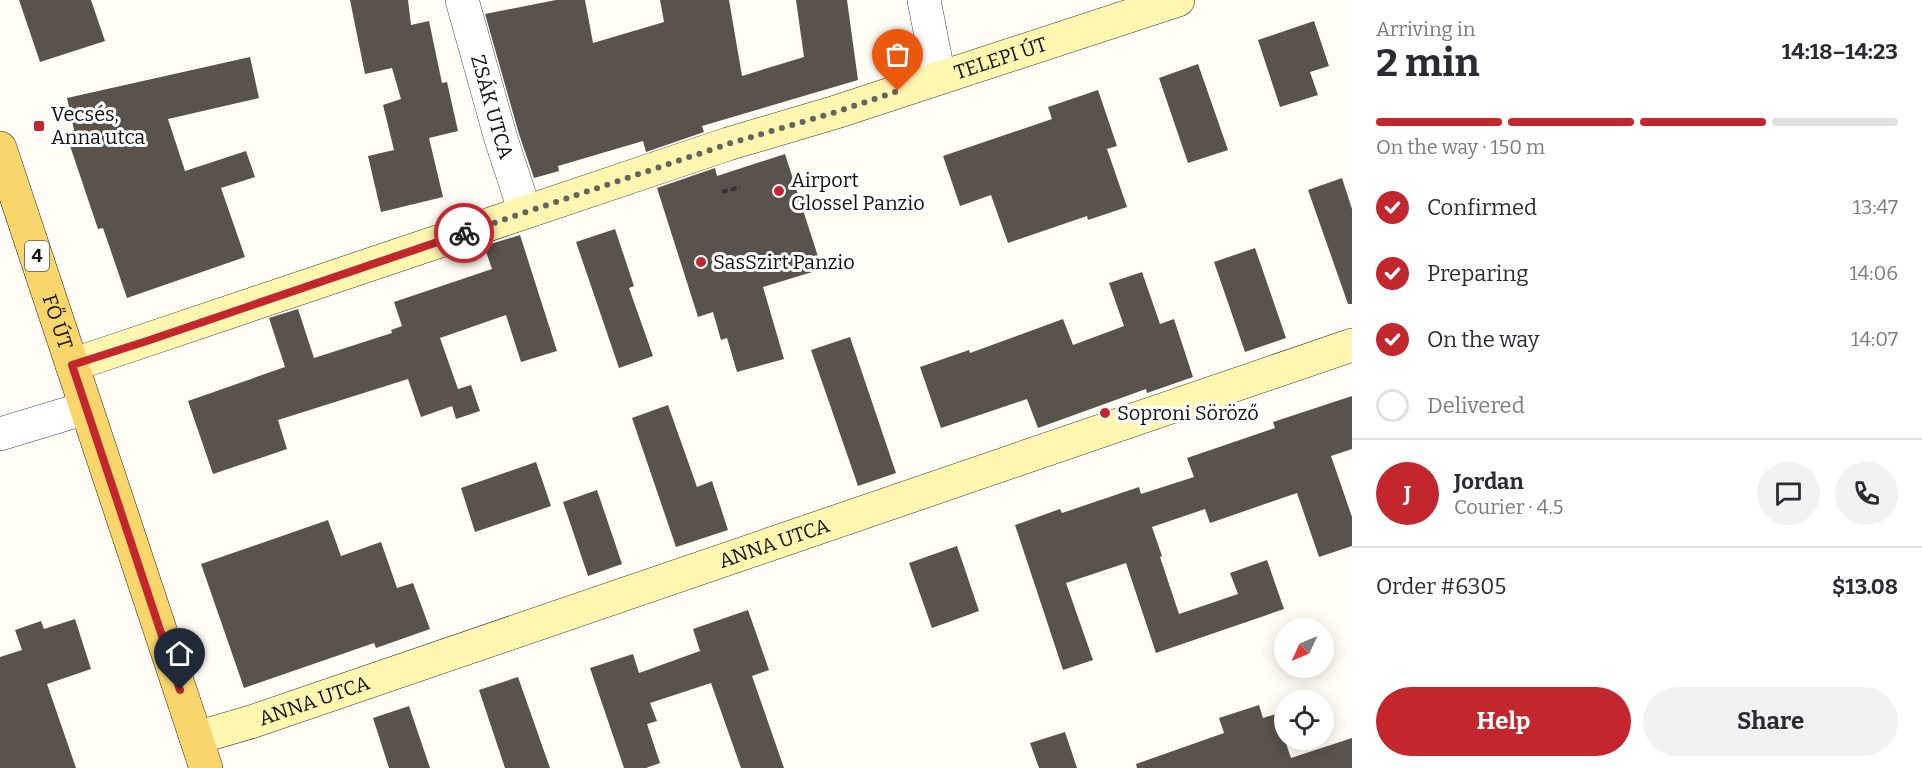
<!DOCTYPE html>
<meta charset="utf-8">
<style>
:root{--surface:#fff;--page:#f2f2f3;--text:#2b2b33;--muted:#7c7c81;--line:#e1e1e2;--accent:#c4262e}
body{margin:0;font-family:Bitter,serif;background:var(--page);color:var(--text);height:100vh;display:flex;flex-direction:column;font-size:22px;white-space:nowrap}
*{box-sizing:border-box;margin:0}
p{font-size:20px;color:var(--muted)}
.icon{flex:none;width:33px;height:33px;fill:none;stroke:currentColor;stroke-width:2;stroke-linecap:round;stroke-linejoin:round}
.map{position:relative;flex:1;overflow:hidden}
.details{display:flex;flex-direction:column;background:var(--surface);width:570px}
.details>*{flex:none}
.needle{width:39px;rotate:226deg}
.controls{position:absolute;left:1274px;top:618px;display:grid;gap:12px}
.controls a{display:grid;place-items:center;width:60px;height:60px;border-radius:50%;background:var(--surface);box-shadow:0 3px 15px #0003;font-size:30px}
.pin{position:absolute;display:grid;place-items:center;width:51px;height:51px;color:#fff;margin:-62px -26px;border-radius:50% 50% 50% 0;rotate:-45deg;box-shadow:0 0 6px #0007}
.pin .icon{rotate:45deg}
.courier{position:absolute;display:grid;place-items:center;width:60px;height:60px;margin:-30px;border:4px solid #c4262e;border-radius:50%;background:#fff;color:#222;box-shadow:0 2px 8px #0007}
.headline em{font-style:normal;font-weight:700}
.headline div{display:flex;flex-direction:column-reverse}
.headline{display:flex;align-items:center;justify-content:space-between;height:102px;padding:0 24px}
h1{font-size:39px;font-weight:700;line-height:45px}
.bar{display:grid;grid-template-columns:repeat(4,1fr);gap:9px 6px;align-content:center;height:72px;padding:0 24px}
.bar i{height:8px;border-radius:4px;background:var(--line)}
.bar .on{background:var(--accent)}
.bar p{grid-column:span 4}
.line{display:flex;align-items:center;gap:15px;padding:0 24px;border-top:2px solid var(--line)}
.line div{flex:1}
.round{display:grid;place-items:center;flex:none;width:63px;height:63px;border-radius:32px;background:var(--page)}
ol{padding:0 24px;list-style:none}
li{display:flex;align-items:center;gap:18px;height:66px}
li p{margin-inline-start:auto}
li .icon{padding:6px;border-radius:50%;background:var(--accent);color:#fff;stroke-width:4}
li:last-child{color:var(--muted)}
li i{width:33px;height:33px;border:3px solid var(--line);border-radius:50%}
.cta{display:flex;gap:12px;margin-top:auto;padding:12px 24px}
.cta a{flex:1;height:69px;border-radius:36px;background:var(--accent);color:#fff;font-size:24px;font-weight:700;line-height:69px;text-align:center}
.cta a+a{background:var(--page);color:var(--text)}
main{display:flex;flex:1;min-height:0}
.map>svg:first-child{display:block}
.building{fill:#5a524d}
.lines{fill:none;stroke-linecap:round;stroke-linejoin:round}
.street-casing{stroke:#444;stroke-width:34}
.secondary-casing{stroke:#333;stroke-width:34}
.primary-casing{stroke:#222;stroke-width:34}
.path{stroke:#333;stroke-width:4;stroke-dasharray:6 3;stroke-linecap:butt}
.street{stroke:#fff;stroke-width:33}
.secondary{stroke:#fff6b0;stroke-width:33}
.primary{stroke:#f9d66b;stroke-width:33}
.done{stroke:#646461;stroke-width:6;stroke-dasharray:0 10.8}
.route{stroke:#c4262e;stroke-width:8}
.poi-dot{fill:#c4262e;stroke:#fff;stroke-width:2}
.labels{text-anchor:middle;stroke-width:6;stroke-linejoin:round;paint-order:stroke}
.shield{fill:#fff;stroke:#585858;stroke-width:1.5}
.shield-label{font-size:18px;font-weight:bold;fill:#111}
.street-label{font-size:20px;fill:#111;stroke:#fff}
.poi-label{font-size:20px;fill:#111;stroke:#fff;text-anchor:start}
</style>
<main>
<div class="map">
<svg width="1352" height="768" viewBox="0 0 1352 768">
<rect width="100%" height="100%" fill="#fffdf5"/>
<path class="building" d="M19,0h72l14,41 -65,21z
M350,0h58l3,25 18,-4 13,62 5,-1 11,49 -29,7 14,59 -62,15 -13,-56 26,-6 -11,-45 18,-6 -9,-31 -27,6z
M556,0h29l8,43 71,-21 -4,-22h69l13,76 62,-19 -8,-57h51l11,80 -156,46 2,6 -58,20 -3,-11 -85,25 1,5 -25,7 -15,-44 -34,-120z
M1314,21l15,45 -19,6 8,23 -38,12 -22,-67z
M250,57l9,41 -91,21 17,52 61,-20 9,26 -34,11 24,69 -118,41 -24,-70 -5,1 -32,-95 8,-4 -7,-32z
M1198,64l30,86 -40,13 -29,-85z
M1098,90l19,56 -10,3 20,58 -39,13 -1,-4 -79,27 -17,-48 -31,11 -17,-50 109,-37 -4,-12z
M785,154l37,115 -59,18 21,72 -47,13 -10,-34 -6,2 -8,-28 -15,5 -41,-129 58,-20 2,8z
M1342,178l10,31v95h-4l-40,-114z
M615,229l19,57 -5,2 24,68 -34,12 -43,-126z
M520,235l37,116 -36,11 -15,-47 -66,23 18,51 13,-4 9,26 -24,8 -4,-13 -31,11 -13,-38 -130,41 9,29 -74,25 -25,-73 97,-34 -16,-49 29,-9 16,49 78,-25 -1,-3 11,-4 -8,-24 98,-33 -8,-23z
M1255,248l31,90 -41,14 -31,-90z
M1142,272l18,52 14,-5 19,58 -46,16 -1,-4 -108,39 -11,-29 -86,29 -21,-61 49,-17 1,3 93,-34 10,26 51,-19 -15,-43z
M850,337l46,136 -38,13 -47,-136z
M1352,396v53l-21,7 21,61v29l-33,11 -22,-64 -87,30 -5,-14 -53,18 10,29 -2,1 19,57 59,-20 -8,-21 37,-13 17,49 -128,44 -30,-90 -60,20 27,77 -30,10 -48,-145 45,-16 2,4 77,-26 2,7 53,-17 -7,-19 88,-30 -2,-6z
M668,405l29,82 15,-6 16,49 -52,17 -44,-129z
M536,462l15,44 -76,26 -14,-44z
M597,490l25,74 -34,12 -25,-74z
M328,520l13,36 40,-14 16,46 16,-5 17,46 -54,19 -2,-5 -130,45 -43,-124z
M957,546l22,65 -47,17 -23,-65z
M748,610l21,60 -17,6 32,92h-43l-30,-85 -61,20 7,18 -10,3 13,39 -14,5h-22l-34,-100 43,-14 6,19 61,-22 -7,-22z
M75,619l16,50 -44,15 29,84h-76v-111l22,-7 -7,-20 26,-9 3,8z
M518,677l32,91h-45l-26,-78z
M1259,705l4,13 13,-4 15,44 61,-20v30h-215l-1,-4 88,-31 -5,-15z
M409,706l21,62h-41l-16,-50z
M1065,732l12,36h-38l-9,-25z"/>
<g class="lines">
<defs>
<g id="street">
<path id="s1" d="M462,0l39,139 24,73"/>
<path d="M924,0l15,77"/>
<path d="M0,434l86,-26"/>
</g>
<g id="secondary">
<path id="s2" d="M72,365l656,-221 108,-32 342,-112"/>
<path id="s3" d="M196,738l58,-17 1098,-376"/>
</g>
<g id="primary">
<path id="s4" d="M0,148l206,620"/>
</g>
</defs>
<use href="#street" class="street-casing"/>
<use href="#secondary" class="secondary-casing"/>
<use href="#primary" class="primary-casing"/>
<path class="path" d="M722,192l18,-5"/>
<use href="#street" class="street"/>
<use href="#secondary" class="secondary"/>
<use href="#primary" class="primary"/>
</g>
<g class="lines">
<path class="done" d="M464,233l264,-89 108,-32 62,-21"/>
<path class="route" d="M180,690l-108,-325 78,-25 314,-107"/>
</g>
<g class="poi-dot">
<rect x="33" y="120" width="12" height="12" rx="3"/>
<circle cx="779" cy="191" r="6"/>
<circle cx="701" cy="262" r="6"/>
<circle cx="1105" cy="413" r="6"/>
</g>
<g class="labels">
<rect class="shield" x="25" y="241" width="24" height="30" rx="4.5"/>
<g class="shield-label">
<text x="37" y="262">4</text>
</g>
<g class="street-label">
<text dy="7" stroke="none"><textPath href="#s2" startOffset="978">TELEPI ÚT</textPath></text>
<text dy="7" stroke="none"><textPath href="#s1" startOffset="111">ZSÁK UTCA</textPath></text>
<text dy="7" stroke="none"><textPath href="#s4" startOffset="183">FŐ ÚT</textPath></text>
<text dy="7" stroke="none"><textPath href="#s3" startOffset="610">ANNA UTCA</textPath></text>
<text dy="7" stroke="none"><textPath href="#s3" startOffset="124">ANNA UTCA</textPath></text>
</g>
<g class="poi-label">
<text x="51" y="121">Vecsés,<tspan x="51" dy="23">Anna utca</tspan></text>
<text x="791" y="187">Airport<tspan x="791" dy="23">Glossel Panzio</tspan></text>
<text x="713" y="269">SasSzirt Panzio</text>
<text x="1117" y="420">Soproni Söröző</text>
</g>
</g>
</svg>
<div class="controls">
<a><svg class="needle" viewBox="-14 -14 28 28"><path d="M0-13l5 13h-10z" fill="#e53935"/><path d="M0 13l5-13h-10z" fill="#7c7c81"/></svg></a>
<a><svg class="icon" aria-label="locate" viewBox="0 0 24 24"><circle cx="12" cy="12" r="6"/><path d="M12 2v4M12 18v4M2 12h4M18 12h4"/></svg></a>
</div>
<div class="pin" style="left:898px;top:91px;background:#ea580c"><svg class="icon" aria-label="bag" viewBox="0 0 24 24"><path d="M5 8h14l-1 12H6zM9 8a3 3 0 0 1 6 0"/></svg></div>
<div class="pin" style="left:180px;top:690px;background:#1f2937"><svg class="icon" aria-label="home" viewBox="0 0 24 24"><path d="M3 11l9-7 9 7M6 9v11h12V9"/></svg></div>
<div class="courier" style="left:464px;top:233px"><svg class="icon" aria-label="bike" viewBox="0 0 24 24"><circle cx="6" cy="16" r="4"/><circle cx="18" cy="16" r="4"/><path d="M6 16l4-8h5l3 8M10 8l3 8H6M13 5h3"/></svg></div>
</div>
<section class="details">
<div class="headline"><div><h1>2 min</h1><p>Arriving in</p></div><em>14:18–14:23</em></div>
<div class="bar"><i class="on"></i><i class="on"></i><i class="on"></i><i></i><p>On the way · 150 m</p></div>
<ol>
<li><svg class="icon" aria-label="check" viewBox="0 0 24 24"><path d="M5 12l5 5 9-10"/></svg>Confirmed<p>13:47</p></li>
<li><svg class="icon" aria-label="check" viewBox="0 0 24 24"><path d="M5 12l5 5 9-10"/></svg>Preparing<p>14:06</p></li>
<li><svg class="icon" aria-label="check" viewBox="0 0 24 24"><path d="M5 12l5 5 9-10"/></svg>On the way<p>14:07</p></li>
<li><i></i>Delivered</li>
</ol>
<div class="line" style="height:108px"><b class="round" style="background:var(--accent);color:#fff">J</b><div><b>Jordan</b><p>Courier · 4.5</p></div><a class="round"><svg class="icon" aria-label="chat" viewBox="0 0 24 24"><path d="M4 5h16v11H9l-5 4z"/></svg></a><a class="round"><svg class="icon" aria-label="phone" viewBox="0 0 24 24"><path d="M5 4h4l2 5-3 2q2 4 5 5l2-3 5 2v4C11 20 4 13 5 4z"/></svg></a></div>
<div class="line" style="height:78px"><div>Order #6305</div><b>$13.08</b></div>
<div class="cta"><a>Help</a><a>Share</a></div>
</section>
</main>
